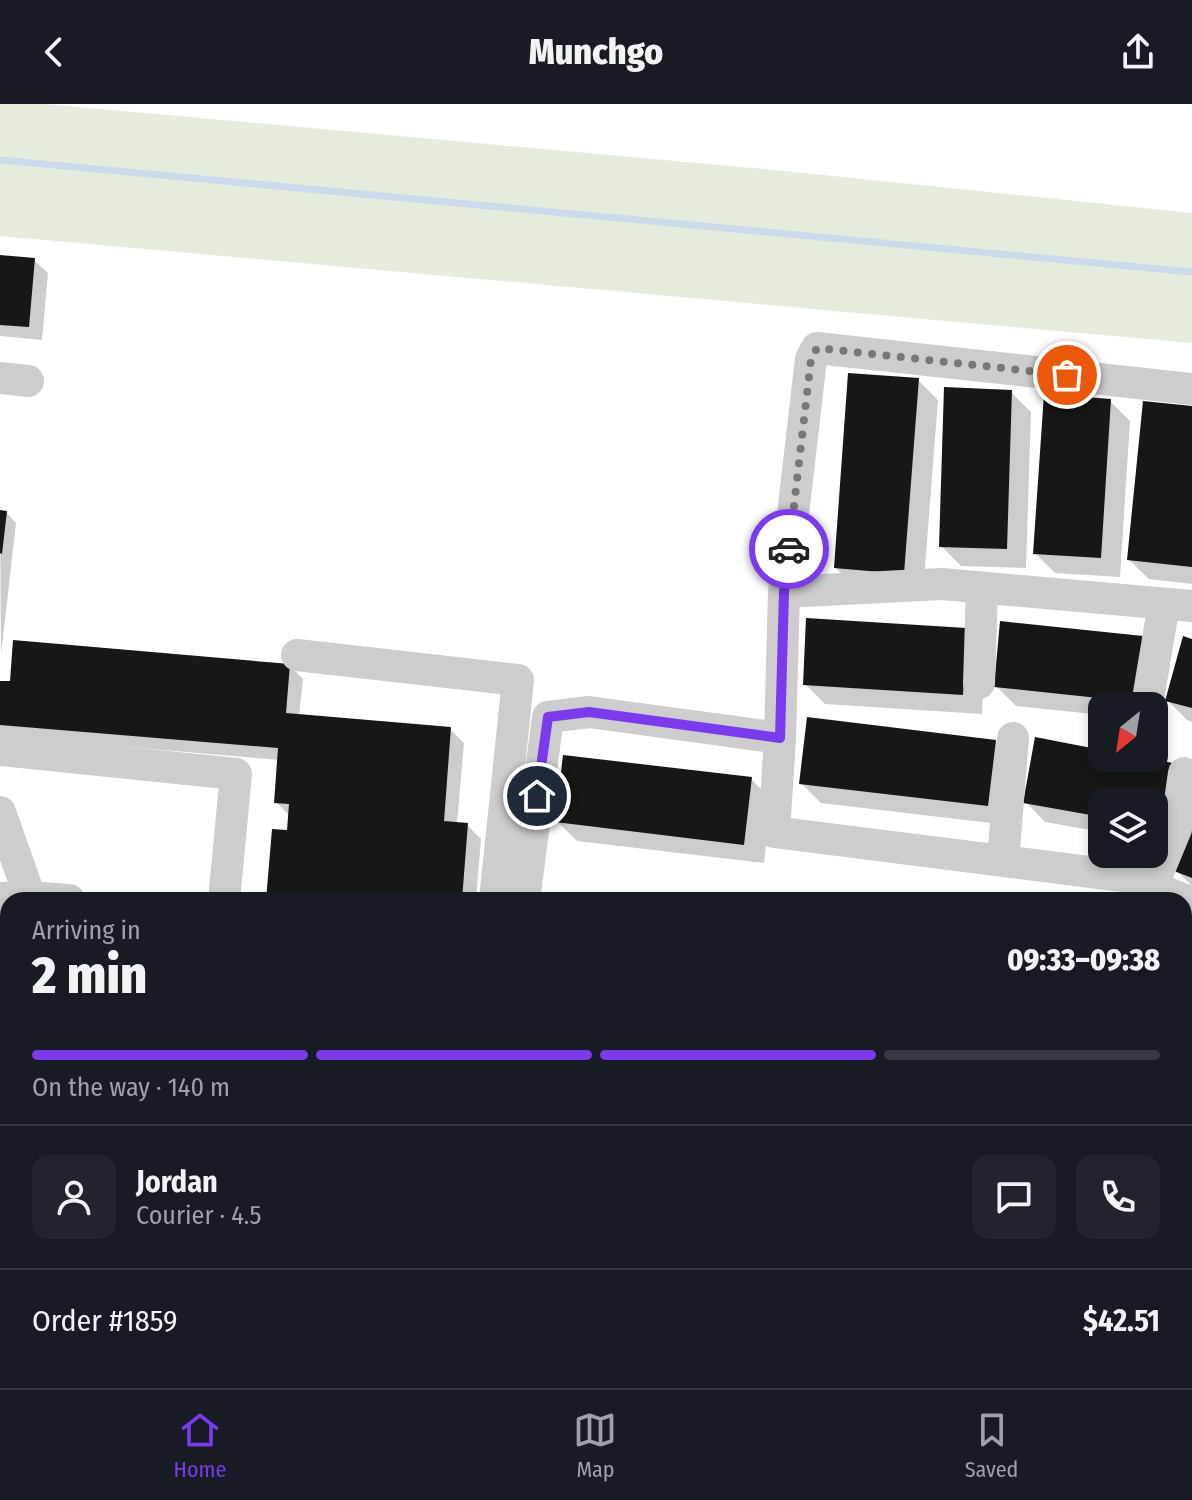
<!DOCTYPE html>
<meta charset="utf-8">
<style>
:root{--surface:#171b24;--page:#20242c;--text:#f1f3f6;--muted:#9ea1a6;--line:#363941;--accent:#7c3aed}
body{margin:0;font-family:"Fira Sans Condensed",sans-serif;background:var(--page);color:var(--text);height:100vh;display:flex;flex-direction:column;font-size:30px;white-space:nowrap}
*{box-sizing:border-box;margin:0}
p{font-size:26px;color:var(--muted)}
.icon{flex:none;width:44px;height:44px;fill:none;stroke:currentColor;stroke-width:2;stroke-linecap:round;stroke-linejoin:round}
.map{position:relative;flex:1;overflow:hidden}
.drawer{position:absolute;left:0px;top:788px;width:1192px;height:496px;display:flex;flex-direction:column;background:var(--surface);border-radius:24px 24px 0 0;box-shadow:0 4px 12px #0003}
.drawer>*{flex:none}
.needle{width:52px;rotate:210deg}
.tools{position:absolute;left:1088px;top:588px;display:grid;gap:16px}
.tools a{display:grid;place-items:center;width:80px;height:80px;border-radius:16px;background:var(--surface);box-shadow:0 4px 12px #0003;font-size:40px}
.pin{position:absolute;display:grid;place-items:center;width:68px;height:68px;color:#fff;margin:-34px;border:4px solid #fff;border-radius:50%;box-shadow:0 2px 8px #0007}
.courier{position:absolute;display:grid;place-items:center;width:80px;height:80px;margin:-40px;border:6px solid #7c3aed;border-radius:50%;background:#fff;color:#222;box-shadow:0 2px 10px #0007}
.head em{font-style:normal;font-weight:800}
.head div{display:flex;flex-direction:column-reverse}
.head{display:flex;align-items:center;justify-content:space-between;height:136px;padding:0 32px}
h1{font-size:52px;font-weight:800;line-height:60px}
.bar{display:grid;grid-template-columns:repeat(4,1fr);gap:12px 8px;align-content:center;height:96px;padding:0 32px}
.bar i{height:10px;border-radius:6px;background:var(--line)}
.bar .selected{background:var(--accent)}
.bar p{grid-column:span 4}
.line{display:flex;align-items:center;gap:20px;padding:0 32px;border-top:2px solid var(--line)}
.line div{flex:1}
.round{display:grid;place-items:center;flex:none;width:84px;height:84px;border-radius:16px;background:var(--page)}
header{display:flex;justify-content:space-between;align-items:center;height:104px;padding:0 32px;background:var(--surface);font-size:36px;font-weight:800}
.menu{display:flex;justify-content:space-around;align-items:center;height:112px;border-top:2px solid var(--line);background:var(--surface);font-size:22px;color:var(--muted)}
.menu a{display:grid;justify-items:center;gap:4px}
.menu .selected{color:var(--accent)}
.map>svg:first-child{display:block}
.green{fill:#e4ecde}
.shadow{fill:#0003}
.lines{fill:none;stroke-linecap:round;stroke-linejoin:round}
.stream{stroke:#cbdbec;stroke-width:7}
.building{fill:#171717}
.minor{stroke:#cdcdcd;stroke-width:32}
.done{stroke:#787878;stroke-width:8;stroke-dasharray:0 14.4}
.route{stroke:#7c3aed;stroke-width:10}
</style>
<header><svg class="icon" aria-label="back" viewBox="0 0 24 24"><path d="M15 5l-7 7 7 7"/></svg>Munchgo<svg class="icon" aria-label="share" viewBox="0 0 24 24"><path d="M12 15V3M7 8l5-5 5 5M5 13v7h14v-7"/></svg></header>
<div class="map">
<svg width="1192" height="1284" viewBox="0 0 1192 1284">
<rect width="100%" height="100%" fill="#fff"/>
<path class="green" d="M0,0h45l720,65 427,44v130l-1192,-107z"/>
<path class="shadow" d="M0,153l34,3 14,13 -6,67 -42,-4z
M918,276l20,20 -15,193 -68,-5 -19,-20z
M1011,288l20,20 -5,156 -65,-2 -20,-20z
M1110,297l20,20 -10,156 -65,-4 -20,-20z
M1192,304v176l-43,-5 -20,-19z
M0,408h6l10,11 -15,132z
M1192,537v81l-5,-2 -19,-19z
M985,546l-3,64 -157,-10 -20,-20z
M1162,554l-7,63 -1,-15h-52v9l-86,-9 -20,-20z
M289,561l14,14 -4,37 151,13 14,14 -7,81 10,1 14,14 -5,61h-208l21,-68 1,-16 -14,-14 3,-42 -279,-24v-53z
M995,637l20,20 -7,64 -187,-22 -20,-20z
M1102,648v6h34l56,27 -38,57v-40h-52v30l-57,-10 -19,-20z
M751,675l20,20 -7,64 -187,-22 -20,-20z
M1192,728v54l-16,-16z
M31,1276h95l-1,8h-94z"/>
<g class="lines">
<path class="stream" d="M0,56l1192,112"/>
</g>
<path class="building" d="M0,151l35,3 -6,69 -29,-2z
M848,269l71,5 -15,196 -70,-6z
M944,283l68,3 -5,159 -68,-2z
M1044,290l67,5 -10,159 -68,-4z
M1143,297l49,5v161l-65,-7z
M0,406l7,1 -5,43 -2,-1z
M806,514l160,10 -3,67 -160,-10z
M1000,517l143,15 -7,66 -142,-15z
M1183,532l9,3v69l-27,-7z
M13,536l277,24 -4,49 165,14 -7,94 24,2 -6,77h-196l6,-71 15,1 2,-26 -15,-1 4,-55 -278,-23v-44h10z
M807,613l189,23 -8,66 -189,-22z
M1035,633l67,13v8h45l26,5 -12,65 -7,-1v-25h-52v15l-79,-14z
M563,651l189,22 -8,68 -189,-23z
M1192,723v51l-18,-7z
M1184,986l8,9v258l-8,-9v-58l8,-8 -8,-8z
M29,1276h86l-1,8h-86z"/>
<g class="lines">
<path class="minor" d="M0,274l28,3
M784,488l27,-233 6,-11 375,41
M1192,502l-250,-22 -158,8 -4,146 -6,94 355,45 63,26
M297,551l221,25 -23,220
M979,579l3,-95
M1148,595l16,-95
M0,646l236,24 -12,126
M0,708l31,88
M1003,757l10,-123
M1152,783l24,-58 8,-56
M0,794l30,-1 39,3
M524,796l24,-183 41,-5 191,26
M1184,886l8,4
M1184,927l8,-7
M1184,973l8,8
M0,1205l8,1
M1184,1266l8,8
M230,1276l71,8
M1025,1276l9,8
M1114,1276l8,8
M175,1284l1,-8
M443,1284l1,-8
M475,1284v-8
M989,1284l8,-8"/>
</g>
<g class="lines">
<path class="done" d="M789,445l22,-190 6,-11 250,27"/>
<path class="route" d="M537,692l11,-79 41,-5 191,26 4,-146 5,-43"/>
</g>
</svg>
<div class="tools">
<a><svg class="needle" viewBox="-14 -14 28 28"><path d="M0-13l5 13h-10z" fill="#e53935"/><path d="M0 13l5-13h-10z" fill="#9ea1a6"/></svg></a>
<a><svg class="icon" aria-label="layers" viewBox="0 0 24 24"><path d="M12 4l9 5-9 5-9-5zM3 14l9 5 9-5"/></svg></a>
</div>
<div class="pin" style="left:1067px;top:271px;background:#ea580c"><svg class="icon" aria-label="bag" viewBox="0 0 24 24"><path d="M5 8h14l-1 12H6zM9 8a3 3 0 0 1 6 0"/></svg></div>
<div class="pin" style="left:537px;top:692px;background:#1f2937"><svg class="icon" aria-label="home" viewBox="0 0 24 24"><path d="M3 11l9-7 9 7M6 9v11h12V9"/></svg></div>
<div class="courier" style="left:789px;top:445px"><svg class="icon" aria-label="car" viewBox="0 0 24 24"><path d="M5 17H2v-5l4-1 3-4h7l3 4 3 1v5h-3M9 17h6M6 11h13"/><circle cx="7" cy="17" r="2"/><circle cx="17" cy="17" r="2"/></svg></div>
<section class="drawer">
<div class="head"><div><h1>2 min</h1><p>Arriving in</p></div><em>09:33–09:38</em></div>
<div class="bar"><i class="selected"></i><i class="selected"></i><i class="selected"></i><i></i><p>On the way · 140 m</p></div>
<div class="line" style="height:144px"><a class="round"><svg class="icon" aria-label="person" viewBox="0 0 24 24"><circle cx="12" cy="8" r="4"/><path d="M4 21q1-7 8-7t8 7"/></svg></a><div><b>Jordan</b><p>Courier · 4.5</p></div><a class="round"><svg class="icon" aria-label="chat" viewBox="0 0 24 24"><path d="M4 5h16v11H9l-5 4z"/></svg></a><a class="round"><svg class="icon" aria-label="phone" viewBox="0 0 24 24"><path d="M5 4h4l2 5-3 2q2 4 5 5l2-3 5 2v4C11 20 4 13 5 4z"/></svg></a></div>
<div class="line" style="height:104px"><div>Order #1859</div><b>$42.51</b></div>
</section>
</div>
<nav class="menu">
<a class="selected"><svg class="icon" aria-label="home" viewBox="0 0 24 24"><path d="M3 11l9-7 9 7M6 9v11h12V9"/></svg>Home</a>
<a><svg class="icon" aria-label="map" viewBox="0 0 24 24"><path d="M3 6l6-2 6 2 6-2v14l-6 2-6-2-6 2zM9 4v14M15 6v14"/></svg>Map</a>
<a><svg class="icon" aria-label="saved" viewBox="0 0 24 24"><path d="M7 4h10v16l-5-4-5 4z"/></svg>Saved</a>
</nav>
